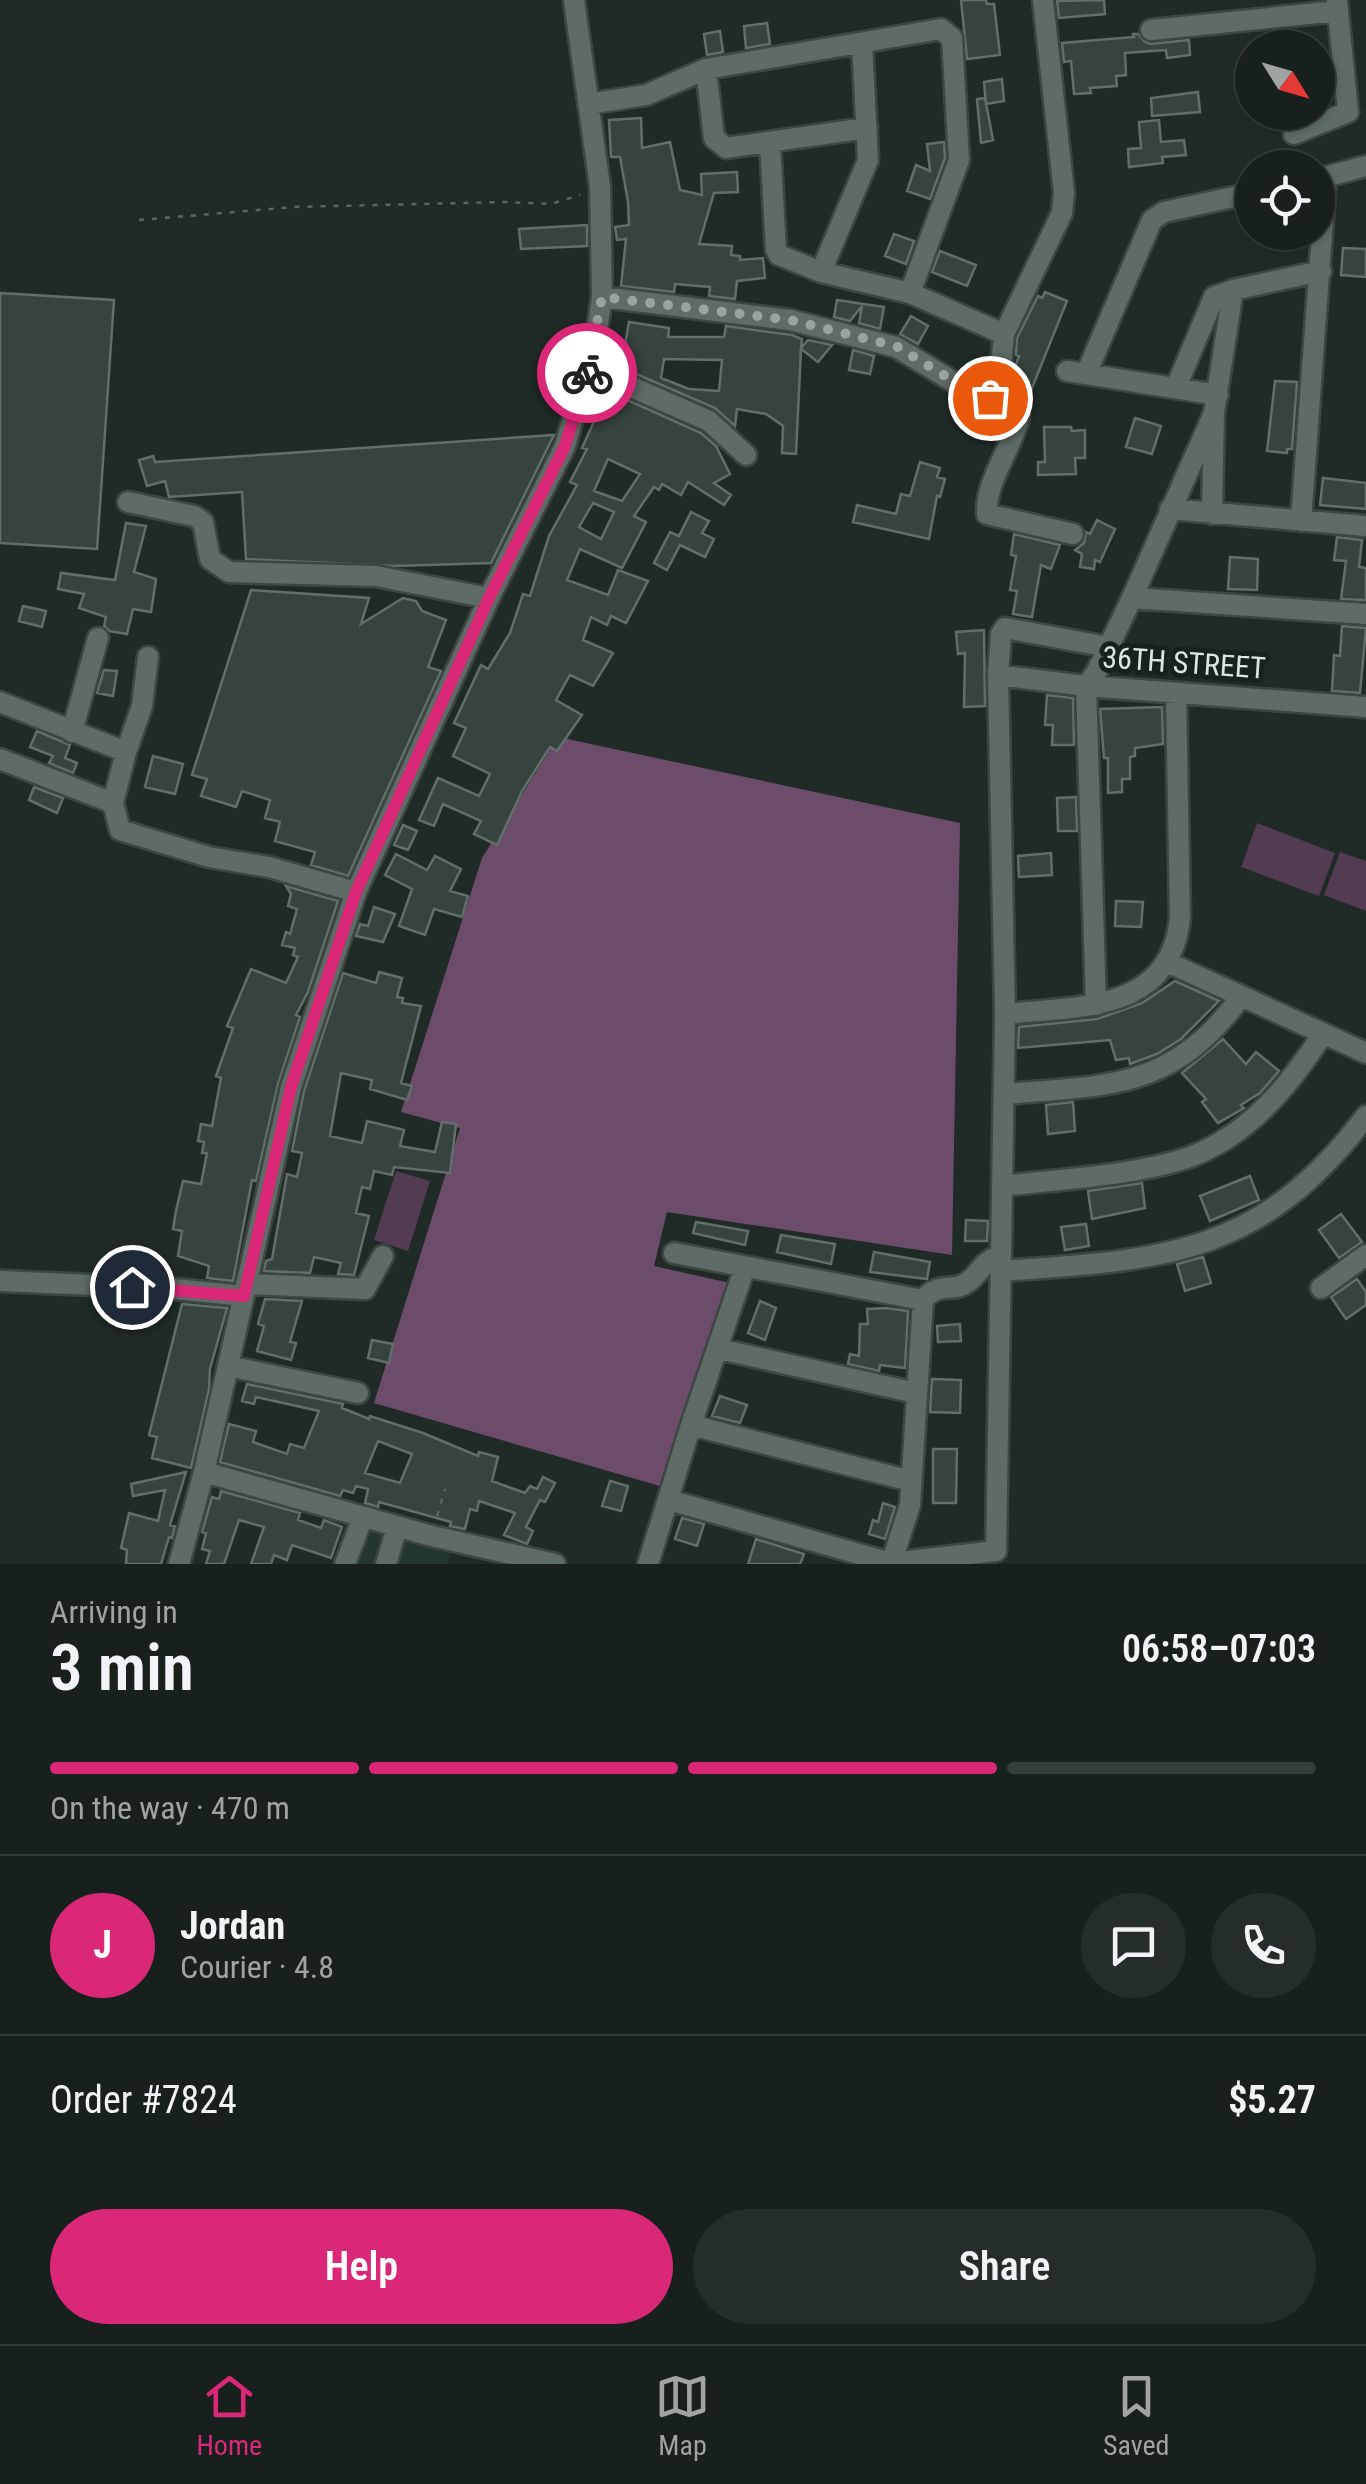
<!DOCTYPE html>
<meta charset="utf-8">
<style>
:root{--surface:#18201d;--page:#252d2a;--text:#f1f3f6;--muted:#9fa3a4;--line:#363e3b;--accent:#db2777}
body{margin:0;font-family:"Roboto Condensed",sans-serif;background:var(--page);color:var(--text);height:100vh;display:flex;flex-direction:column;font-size:38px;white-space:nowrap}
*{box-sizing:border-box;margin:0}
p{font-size:32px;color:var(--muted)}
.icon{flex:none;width:55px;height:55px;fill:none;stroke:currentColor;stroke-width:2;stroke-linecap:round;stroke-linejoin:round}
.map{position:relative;height:1564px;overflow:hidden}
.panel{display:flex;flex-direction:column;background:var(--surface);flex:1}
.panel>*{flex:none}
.needle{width:65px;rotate:127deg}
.fabs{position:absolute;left:1235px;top:30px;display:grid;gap:20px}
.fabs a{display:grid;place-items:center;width:100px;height:100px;border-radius:50%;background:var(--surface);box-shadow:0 2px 8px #0004,0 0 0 2px var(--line);font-size:50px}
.pin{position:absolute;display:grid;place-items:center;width:85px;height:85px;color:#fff;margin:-42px;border:5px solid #fff;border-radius:50%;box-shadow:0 2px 10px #0007}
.courier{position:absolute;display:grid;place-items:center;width:100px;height:100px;margin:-50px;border:8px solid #db2777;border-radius:50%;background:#fff;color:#222;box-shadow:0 2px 12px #0007}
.head em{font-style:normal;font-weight:600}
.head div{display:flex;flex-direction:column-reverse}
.head{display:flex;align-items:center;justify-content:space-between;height:170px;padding:0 50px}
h1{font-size:65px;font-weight:600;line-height:75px}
.bar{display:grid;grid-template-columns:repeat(4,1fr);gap:15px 10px;align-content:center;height:120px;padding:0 50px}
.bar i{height:12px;border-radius:8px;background:var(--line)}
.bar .on{background:var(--accent)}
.bar p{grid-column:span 4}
.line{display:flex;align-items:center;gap:25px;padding:0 50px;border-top:2px solid var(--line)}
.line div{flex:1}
.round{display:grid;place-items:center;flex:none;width:105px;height:105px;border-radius:52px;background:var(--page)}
.action{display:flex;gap:20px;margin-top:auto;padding:20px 50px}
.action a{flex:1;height:115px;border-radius:60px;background:var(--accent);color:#fff;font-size:40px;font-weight:600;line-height:115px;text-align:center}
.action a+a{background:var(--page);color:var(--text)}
.dock{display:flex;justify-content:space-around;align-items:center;height:140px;border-top:2px solid var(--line);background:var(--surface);font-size:28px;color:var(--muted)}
.dock a{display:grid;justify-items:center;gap:5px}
.dock .on{color:var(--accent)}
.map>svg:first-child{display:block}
.built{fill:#243630}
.green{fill:#533b51}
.forest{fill:#6d4c6b}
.building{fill:#37433e;stroke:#616e69;stroke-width:2.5;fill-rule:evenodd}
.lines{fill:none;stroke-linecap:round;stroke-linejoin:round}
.minor-casing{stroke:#3d4642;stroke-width:25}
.path{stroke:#5c6662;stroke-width:2.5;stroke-dasharray:5 8;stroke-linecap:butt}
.minor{stroke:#5e6b66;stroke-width:20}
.done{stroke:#9ba3a0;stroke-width:10;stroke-dasharray:0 18}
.route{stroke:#db2777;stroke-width:12}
.labels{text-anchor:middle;stroke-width:10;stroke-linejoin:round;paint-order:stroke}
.street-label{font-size:30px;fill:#dde4e1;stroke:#17221e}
</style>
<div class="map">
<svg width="1366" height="1564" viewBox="0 0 1366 1564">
<rect width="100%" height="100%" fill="#202b27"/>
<path class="built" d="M346,1523l105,31 -3,10h-116z"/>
<path class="green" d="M1257,823l78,30 -16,43 -78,-29z
M1340,852l26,9v50l-42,-16z
M396,1171l34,10 -22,70 -34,-11z"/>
<path class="forest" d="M558,737l402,86 -8,432 -285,-43 -13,54 76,17 -70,203 -286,-83 86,-275 -59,-16 81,-254z"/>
<path class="building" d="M961,0h25l1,4h7l6,51 -33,4z
M1104,0l1,14 -46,4 -2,-17z
M767,23l3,21 -24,4 -2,-22z
M720,31l3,21 -16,3 -3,-21z
M1133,34h5l7,8 6,2 38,-4 1,15 -23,3 -1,-8 -41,3 1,22 -10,1 1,10 -27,2 1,5 -17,1 -3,-33 -7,1 -2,-19 72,-6z
M1002,79l2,22 -18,3 -2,-22z
M1198,92l2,20 -48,4 -1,-18z
M985,98l8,42 -12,3 -4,-44z
M641,118l1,30 28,-6 10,48 22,5 -1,-21 36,-2 1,20 -24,1 -15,51 33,2 -1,9 9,1v4l23,-2 2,20 -28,3 -2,18 -26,-3 1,-9 -35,-3 -1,8 -53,-6 5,-47 -9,1 -2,-13 14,-2 -1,-23 -8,-45h-9l-2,-37z
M1159,120l2,22 23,-2 2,15 -24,2 1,6 -34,4 -1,-18 13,-1 -2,-26z
M944,142l1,16 -15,41 -23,-8 9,-26 14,6 -3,-27z
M587,225v21l-66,3 -2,-20z
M894,234l20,7 -8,23 -21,-8z
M1343,248l23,1v28l-25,-2z
M940,251l36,14 -9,21 -35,-14z
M1045,292l22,9 -41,102 -20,-11 13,-36 -3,-1 1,-17 21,-42 4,2z
M0,293l114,7 -17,249 -97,-6z
M837,300l47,7 -4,22 -21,-6 3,-17 -12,15 -16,-4z
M911,316l17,10 -10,18 -18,-10z
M629,322l40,6 -1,9h56l2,-11 66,9 10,4 -1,9 7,-8 24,5 -14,17 -17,-13 -5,105 -14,-1 1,-27 -17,-12 -29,-5 -2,17 -20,-18 -95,-41 7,-17h-3zM664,359l58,1 -3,31 -30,-2 -28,-11z
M853,350l21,6 -4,18 -21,-4z
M1275,381l22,1 -5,67h-5v4l-20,-2z
M614,394l87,39 15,13 14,28 -16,9 17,12 -7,10 -36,-23 -7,13 -19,-11 -3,6 -5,-3 -20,29 12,6 -24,46 -42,-19 -13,31 41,15 10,-25 30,11 -22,42 -15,-7 -4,9 -16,-8 -8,23 30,13 -20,33 -23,-11 -14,25 26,15 -25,36 -7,-4 -28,44 -25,54 -23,-11 7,-13 -38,-17 -9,22 -15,-6 19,-42 41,18 11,-22 -37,-18 13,-28 -12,-5 27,-58 7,4 22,-36 13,-39 7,2 19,-60 28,-51 -7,-3 17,-33 -5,-1 18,-40 7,4zM608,459l32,15 -18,27 -28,-10zM593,503l21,9 -13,27 -22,-12z
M1135,418l26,8 -9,28 -26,-7z
M1044,427h27l1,4 13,-1v28h-10l1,16 -38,1v-13h7z
M554,435l-63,128 -97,3 -148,-7 -4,-67 -73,5 -4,-16 -18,5 -8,-26 14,-4 2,6z
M920,462l20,6 -3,9 8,2 -5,18 -3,-1 -8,43 -76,-17 4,-17 39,9 5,-20 9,2z
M1323,478l43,5v26l-46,-4z
M691,512l18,9 -7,12 12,6 -9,18 -25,-12 -13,25 -13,-7 16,-31 9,4z
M1097,520l18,9 -15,33 -5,-2 -1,9 -14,-2 2,-13 -7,-4 9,-7 2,-11 4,2z
M126,523l20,3 -12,46 22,7 -5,33 -18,-3 -6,25 -18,-3 -5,-5 2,-9 -27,-9 5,-14 -26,-5 3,-16 54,7z
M1014,534l46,11 -9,24 -10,-4 -9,52 -19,-3 4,-23 -7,-1 6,-34 -5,-1z
M1337,537l25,3 -3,27 7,1v32l-25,-1 5,-38 -12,-1z
M1230,557l28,2 -1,31 -29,-1z
M251,590l118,8 -8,26 42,-26 13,3 6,10 24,9 -18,47 13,4 -93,205 -37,-11 4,-13 -40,-11 5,-19 -15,-4 5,-18 -28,-9 -6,16 -35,-11 6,-17 -15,-4z
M23,606l23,5 -4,16 -23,-6z
M1342,626l24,2 -6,65 -28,-2 2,-36 6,1z
M984,630l1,76 -21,1 1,-54 -7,1 -2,-22z
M104,670l13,1 -4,25 -16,-3z
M1047,695l26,3 1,47h-22l1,-20h-8z
M1162,707l1,37 -28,4v8l-5,1v22h-8v13l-14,1v-35h-4l-4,-49z
M37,731l33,14 -5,13 12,5 -4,10 -24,-10 4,-7 -23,-9z
M153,756l30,8 -8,30 -30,-7z
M34,787l29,11 -6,15 -28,-13z
M1076,797l1,34h-19l-1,-33z
M403,825l14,6 -9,19 -14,-5z
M1051,853l1,22 -33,2 -1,-21z
M396,854l31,16 8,-14 26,13 -11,22 18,5 -6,21 -28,-8 -9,26 -26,-9 13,-37 -27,-14z
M286,886l52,15 -30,91 -12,23 4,2 -22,67 -22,97 -4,-1 -19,101 -26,-3 2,-12 -31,-10 4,-25 -9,-2 3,-18 7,-30 18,3 6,-31h-5l2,-11 -6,-1 3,-17 11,2 9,-48 -5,-2 17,-48 -6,-2 24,-57 35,14 12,-26 -5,-2 2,-7 -13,-3 4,-13 4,2 7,-25 -9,-3 3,-12z
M1116,901l27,1 -2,25 -26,-1z
M374,907l21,7 -12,28 -27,-6 4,-12 8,2z
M379,972l23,6 -5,19 6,1 -1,5 19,3 -20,77 11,3 -5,14 -37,-11 2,-9 -31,-7 -11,63 32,7 5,-22 37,9 -4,16 35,6 7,-30 14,2 -6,49 -56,-6 -2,8 -18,-4 -4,18 -8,-2 -6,26 13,3 -15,59 -16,-1 3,-11 -27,-6 -4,16 -46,-2 2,-10 6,-2 15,-85 10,3 5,-24 -10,-2 12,-60 39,-118 33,10z
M1175,981l44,20 -38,38 -24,15 -27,10 -1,-6 -13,2 -6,-20 -92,8 1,-21 78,-8 45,-16z
M1223,1039l23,25 10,-12 23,19 -19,22 -19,12 3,3 -26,15 -16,-21 4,-3 -24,-26z
M1073,1102l2,29 -27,3 -2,-29z
M1250,1176l9,24 -49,21 -10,-25z
M1142,1183l3,25 -53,11 -4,-28z
M1341,1214l21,28 -23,16 -20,-28z
M966,1220l22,1 -1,20h-22z
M696,1222l52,9 -3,14 -52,-12z
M1086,1224l3,22 -24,4 -4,-23z
M781,1235l54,9 -4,20 -54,-12z
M874,1252l56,10 -3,17 -57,-7z
M1203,1257l8,26 -26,8 -8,-27z
M1357,1279l9,13v13l-20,14 -15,-22z
M265,1299l37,2 -12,41 6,1 -5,17 -34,-9 7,-25 -6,-2z
M760,1301l16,7 -11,32 -17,-7z
M182,1304l45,4 -17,61 -1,20 -18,79 -39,-10 5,-21 -8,-2z
M886,1308l22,3 -3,57 -25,-3 -1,6 -31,-7 2,-10 9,2 1,-32h8l-1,-15z
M960,1324l1,17 -23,1 -1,-16z
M372,1340l21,4 -4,19 -21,-5z
M932,1379l29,1 -1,33 -30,-1z
M247,1384l96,20 -1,4 27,11 1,-3 53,17 55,23 1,-4 19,5 -6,24 33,12 5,-7 7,3 6,-12 12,6 -10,19 -5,-2 -14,27 7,4 -6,13 -23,-9 11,-22 -36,-12 -2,10 -7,-2 -5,20 -15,-3 1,-4 -72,-20 -1,5 -13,-4 3,-14 -12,-3 -3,7 -10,-3 -3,6 -120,-34 9,-38 27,7 -3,11 34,12 3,-10 14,4 15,-37 -63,-14 -2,7 -12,-3zM378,1441l34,13 -12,29 -35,-10z
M720,1396l27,9 -7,18 -28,-7z
M933,1449h24l-1,54h-23z
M186,1472l-16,53 5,1 -3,12 -3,-1 -8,27h-35l1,-14 -6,-2 8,-35 29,8 7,-31 -32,6 -2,-12z
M610,1481l18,5 -7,25 -19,-5z
M221,1491l79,22 -2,7 23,8 3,-8 18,7 -11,31 -39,-13 -5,15 -13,-5 -3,9h-20l13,-37 -25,-7 -15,44h-18l4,-13 -8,-2 4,-16 -4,-1 10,-35 7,2z
M883,1503l12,4 -10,32 -16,-5 4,-14 5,2z
M682,1518l22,6 -7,22 -22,-7z
M756,1539l48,15 -4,10h-52z"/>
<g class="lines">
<defs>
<path id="minor" d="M1151,30l187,-19
M706,69l8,69 12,10 141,-20
M588,104l58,-9 60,-26 235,-40 11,9 7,122 -49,133
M1294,134l54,-22 -11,-110
M770,143l6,107 3,5 42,17 89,21 94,41
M1318,179l48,-13
M821,272l47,-112 -6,-117
M602,297l188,23 106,27 73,44 21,7 11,-32 3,-32 58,-121 2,-20 -21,-193
M588,368l121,53 37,34
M1067,371l151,24
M1087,372l65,-152 12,-8 88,-19
M1176,387l38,-90 19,-7 88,-19
M990,398l29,19c-7,32 -34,64 -32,97l86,20
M128,502l66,14 9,6 7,37 19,13 147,4 113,22
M1170,509l196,17
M1212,514l2,-101 19,-123
M1301,521l25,-343
M1132,598l234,16
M998,675l88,11 280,21
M0,702l126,50 16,-46 6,-49
M72,732l26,-94
M126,752l-13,51 7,27 89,27 60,10 87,25
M0,759l113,44
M1169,963l197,90
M1096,1005l-10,-319 10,-13 36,-75 82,-185
M1005,1014c74,-8 165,-1 175,-96l-4,-225
M1005,1094c106,-9 166,-4 235,-96
M1002,1186c59,-7 130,-10 185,-28 60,-21 102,-72 135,-123
M674,1253l249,47c17,-20 29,-6 45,-18 12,-9 15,-21 31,-26
M1001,1271c163,-11 259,-15 365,-155
M0,1281l165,7 79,8
M246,1284l119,5 18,-33
M1321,1288l45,-33
M719,1349l197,44
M228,1366l130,27
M691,1425l220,56
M204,1472l228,64 123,28
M669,1500l222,63 105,-12 9,-537 -7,-339 3,-41 4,-6 103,19
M179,1564l25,-92 87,-385 65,-195 133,-294 76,-152 30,-103 7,-46 -2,-110 -26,-187
M345,1564l18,-47
M386,1564l11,-37
M648,1564l43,-139 54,-158
M891,1564l19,-59 13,-205"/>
</defs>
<use href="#minor" class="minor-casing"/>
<path class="path" d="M139,220l155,-13 211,-5 46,2 29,-9
M437,1516l8,-27"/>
<use href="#minor" class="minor"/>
</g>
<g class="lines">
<path class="done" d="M587,373l15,-76 188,23 106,26 74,45 20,7"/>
<path class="route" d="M132,1287l112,9 47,-209 65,-195 133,-294 76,-152 22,-73"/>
</g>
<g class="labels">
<g class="street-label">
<text transform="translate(1184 663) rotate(4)" y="10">36TH STREET</text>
</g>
</g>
</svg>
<div class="fabs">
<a><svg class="needle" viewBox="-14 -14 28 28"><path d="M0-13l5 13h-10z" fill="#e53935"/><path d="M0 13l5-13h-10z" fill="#9fa3a4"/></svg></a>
<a><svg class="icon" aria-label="locate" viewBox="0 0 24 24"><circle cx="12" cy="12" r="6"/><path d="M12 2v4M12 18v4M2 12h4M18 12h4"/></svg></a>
</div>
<div class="pin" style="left:990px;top:398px;background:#ea580c"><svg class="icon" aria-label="bag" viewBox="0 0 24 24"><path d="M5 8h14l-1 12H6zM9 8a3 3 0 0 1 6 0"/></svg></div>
<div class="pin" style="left:132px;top:1287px;background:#1f2937"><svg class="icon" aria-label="home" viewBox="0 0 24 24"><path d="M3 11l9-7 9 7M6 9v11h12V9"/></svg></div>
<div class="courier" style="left:587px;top:373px"><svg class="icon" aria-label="bike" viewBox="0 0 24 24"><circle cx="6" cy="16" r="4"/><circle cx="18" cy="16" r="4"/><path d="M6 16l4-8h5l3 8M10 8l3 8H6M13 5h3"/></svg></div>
</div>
<section class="panel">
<div class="head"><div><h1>3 min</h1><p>Arriving in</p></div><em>06:58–07:03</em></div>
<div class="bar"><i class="on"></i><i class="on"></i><i class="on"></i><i></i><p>On the way · 470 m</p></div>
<div class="line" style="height:180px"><b class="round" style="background:var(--accent);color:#fff">J</b><div><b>Jordan</b><p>Courier · 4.8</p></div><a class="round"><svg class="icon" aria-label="chat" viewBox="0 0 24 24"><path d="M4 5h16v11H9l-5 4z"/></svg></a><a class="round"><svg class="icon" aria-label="phone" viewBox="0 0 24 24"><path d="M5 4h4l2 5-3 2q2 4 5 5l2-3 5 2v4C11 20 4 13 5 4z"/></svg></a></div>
<div class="line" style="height:130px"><div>Order #7824</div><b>$5.27</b></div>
<div class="action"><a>Help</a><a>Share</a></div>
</section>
<nav class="dock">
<a class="on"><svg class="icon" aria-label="home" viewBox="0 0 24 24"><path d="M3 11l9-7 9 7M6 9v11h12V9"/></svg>Home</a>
<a><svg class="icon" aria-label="map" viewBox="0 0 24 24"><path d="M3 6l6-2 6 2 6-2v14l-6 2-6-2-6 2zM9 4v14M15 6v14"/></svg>Map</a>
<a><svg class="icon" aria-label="saved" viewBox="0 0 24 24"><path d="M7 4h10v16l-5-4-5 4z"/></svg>Saved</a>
</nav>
